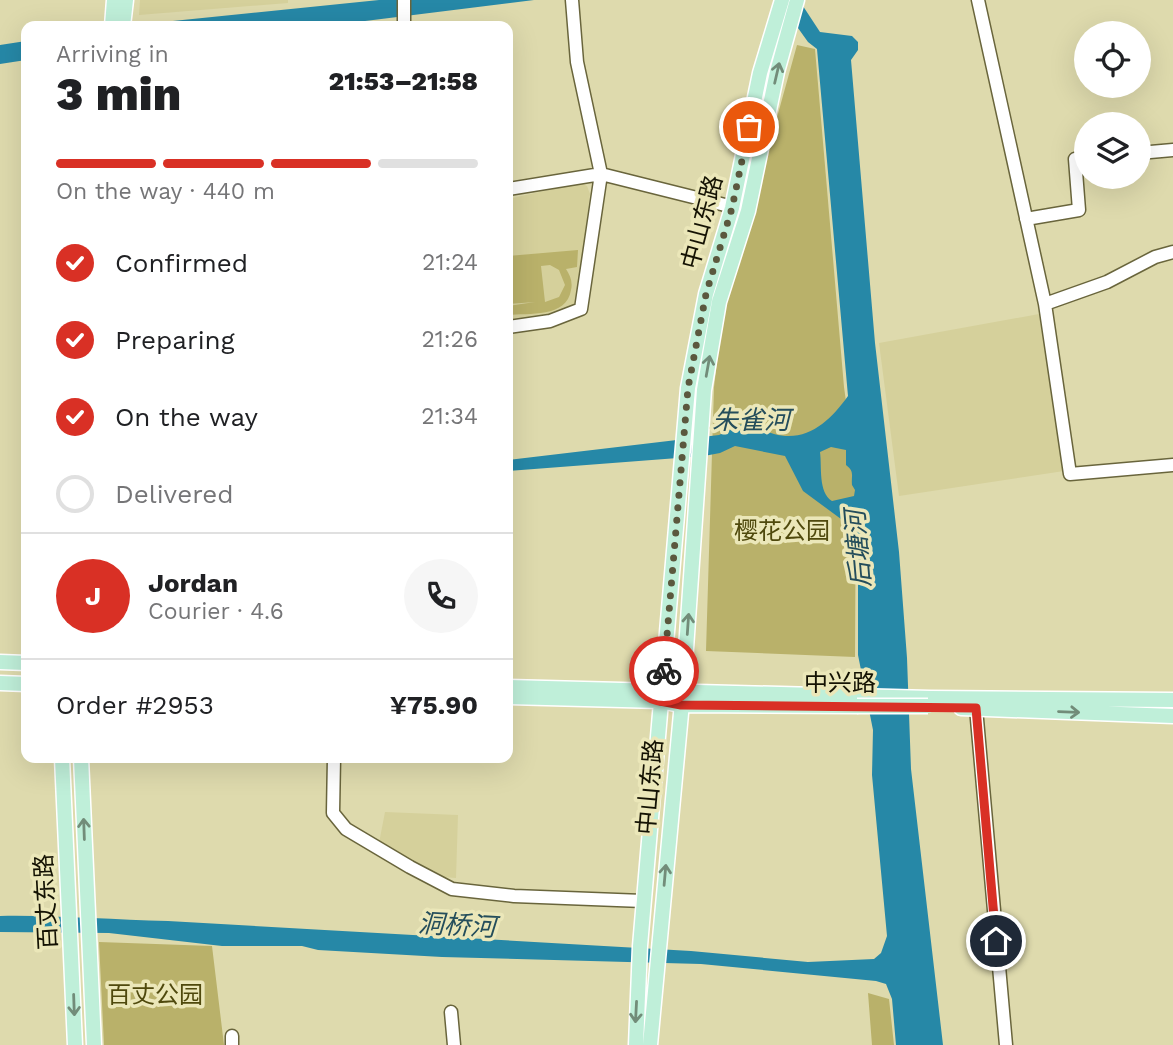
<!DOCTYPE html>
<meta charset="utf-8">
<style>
:root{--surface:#fff;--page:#f6f6f6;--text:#202124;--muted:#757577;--line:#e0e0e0;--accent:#d93025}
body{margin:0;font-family:"Work Sans","Noto Sans SC",sans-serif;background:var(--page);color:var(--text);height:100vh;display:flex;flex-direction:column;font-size:26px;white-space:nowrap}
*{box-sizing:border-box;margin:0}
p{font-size:23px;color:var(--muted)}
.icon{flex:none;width:38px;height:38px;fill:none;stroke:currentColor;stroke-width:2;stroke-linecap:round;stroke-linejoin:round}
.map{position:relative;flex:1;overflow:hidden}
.side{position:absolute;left:21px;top:21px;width:492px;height:742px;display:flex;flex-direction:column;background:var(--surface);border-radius:14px;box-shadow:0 7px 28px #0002}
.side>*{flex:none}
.buttons{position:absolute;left:1074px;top:21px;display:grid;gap:14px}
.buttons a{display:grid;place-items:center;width:77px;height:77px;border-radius:50%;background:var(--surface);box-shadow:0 7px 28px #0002;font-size:35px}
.pin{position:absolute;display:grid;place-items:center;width:60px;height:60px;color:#fff;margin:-30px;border:4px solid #fff;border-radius:50%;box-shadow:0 2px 7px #0007}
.courier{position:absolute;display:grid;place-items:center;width:70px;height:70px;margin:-35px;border:5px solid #d93025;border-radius:50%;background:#fff;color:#222;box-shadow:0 2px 9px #0007}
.overview em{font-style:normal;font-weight:800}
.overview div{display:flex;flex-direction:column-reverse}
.overview{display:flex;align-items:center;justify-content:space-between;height:119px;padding:0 35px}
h1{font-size:46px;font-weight:800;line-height:52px}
.bar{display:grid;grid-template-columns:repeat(4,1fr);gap:10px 7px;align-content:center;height:84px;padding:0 35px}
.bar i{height:9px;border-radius:5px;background:var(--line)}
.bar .current{background:var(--accent)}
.bar p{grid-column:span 4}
.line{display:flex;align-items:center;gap:18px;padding:0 35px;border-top:2px solid var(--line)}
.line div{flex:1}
.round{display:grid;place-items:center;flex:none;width:74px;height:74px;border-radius:37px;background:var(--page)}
ol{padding:0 35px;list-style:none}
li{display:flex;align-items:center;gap:21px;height:77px}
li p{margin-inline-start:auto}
li .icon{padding:7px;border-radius:50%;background:var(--accent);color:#fff;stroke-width:4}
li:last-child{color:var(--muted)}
li i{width:38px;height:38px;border:4px solid var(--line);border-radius:50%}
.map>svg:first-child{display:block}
.built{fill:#d5d09b}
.green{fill:#b9b16a;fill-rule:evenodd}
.water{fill:#2688a7;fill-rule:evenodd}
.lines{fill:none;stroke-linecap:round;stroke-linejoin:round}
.minor-casing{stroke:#69653c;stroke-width:15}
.major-casing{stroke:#fff;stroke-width:17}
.minor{stroke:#fff;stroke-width:12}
.major{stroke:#bfefd9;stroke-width:14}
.major-bridge-casing{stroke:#fff;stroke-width:17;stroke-linecap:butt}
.major-bridge{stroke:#bfefd9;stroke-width:14}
.oneway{stroke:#728c79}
.done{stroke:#5b583e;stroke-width:7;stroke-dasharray:0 12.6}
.route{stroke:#d93025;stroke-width:9}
.labels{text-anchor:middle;stroke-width:7;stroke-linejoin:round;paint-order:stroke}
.street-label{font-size:24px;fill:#141203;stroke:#ebe7b9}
.park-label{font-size:24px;fill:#4f490d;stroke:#ebe7b9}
.water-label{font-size:26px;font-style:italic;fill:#244d5b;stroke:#ebe7b9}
</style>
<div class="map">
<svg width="1173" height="1045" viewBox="0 0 1173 1045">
<rect width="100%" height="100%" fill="#dedaad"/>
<path class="built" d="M140,0h148v3l-149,12z
M580,183l7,3 3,8 -13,105 -5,9 -64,17v-126z
M1039,314l25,157 -165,25 -20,-153z
M385,812l73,3 -2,63 -14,-1 -63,-34z"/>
<path class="green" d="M797,45l18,4 29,338 12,87 -1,183 -149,-6 8,-264 9,-74z
M578,250l-1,17 -11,2c4,6 7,13 5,21 -4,28 -43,23 -63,25v-9l27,-4 -27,2v-48zM550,265l9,5 6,15 -6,12 -14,5 -4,-36z
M99,942l113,4 12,99h-120z
M868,993l21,6 5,46h-22z"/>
<path class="water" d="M379,0h155l-185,23 -50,3h-175z
M778,0h21l21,32 32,4 6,6v8l-7,10 24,283 24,209 8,106 4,111 32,276h-47l-4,-46 -6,-15 -10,-3 -175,-17 -259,-7 -124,-7 -16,-4h-80l-113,-13 -109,-1v-16c56,-1 112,4 168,5l523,30 117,11 66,-3 7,-6 6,-17 -15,-161 1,-45 -15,-75v-96l-9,-13 -8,-27 -38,-28 -18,-35 -50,-10 -15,7 -16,3 -196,15v-11l211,-25 23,-11c11,2 21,7 32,10 33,9 56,-13 74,-38l-31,-347 -9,-7zM831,447l15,3v15c9,7 5,10 6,20l3,5 -1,6 -22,5c-14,-9 -10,-34 -12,-49z
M26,41v19l-26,4v-19z"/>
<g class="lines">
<defs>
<path id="minor" d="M978,0l67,304 62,-22 48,-25 18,-5
M404,26v-26
M1139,153l34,-3
M508,189l93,-15 140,35
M1026,219l53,-9 -4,-51 12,-2
M1045,304l25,170 103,-9
M508,327l42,-6 31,-12 20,-135 -24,-112 -5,-62
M976,708l30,337
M334,758l-1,55 13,16 64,38 42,22 62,7 129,5
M451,1012l3,33
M232,1036v9"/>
<path id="major" d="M112,26l2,-26
M123,26l3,-26
M0,662l26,1
M0,683l26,1
M508,687l422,11 243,2
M508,697l152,4 21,4 176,1
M961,708l212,8
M62,758l13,287
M81,758l13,287
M636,1045l4,-99 48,-558 18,-94 26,-86 28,-135 22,-73
M650,1045l33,-353 21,-302 15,-88 29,-91 29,-139 20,-72"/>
</defs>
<use href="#minor" class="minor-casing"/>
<use href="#major" class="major-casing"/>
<use href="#minor" class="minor"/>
<use href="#major" class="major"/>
<defs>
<path id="major-bridge" d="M857,706h71"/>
</defs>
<use href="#major-bridge" class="major-bridge-casing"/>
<use href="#major-bridge" class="major-bridge"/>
</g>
<defs><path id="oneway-shaft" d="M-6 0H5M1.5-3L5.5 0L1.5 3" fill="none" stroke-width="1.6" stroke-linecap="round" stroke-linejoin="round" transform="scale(1.75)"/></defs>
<g class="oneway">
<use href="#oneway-shaft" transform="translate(777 73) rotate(-77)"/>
<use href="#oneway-shaft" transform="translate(708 366) rotate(-80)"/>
<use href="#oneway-shaft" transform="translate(688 624) rotate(-86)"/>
<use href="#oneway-shaft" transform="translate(1069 712) rotate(2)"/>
<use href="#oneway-shaft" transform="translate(84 829) rotate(-92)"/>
<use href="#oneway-shaft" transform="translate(665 875) rotate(-85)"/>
<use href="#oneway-shaft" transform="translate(74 1005) rotate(88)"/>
<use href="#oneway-shaft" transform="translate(636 1012) rotate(93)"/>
</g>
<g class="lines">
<path class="done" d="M664,671l24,-283 18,-94 26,-86 17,-81"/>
<path class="route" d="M664,671l-4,30 21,4 295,3 20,233"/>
</g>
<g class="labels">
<g class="street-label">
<text transform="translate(702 222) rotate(-75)" y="8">中山东路</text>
<text x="840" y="691">中兴路</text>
<text transform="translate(650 787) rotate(-85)" y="8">中山东路</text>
<text transform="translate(46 902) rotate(-93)" y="8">百丈东路</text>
</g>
<g class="park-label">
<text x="782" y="539">樱花公园</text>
<text x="155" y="1003">百丈公园</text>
</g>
<g class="water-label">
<text x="751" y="429">朱雀河</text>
<text transform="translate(858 549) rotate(-95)" y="9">后塘河</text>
<text transform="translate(457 925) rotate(3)" y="9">洞桥河</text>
</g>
</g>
</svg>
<div class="buttons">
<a><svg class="icon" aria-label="locate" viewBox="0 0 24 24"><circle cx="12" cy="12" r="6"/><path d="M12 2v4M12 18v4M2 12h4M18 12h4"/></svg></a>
<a><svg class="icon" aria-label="layers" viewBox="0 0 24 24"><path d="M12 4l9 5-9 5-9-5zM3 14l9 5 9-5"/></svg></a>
</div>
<div class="pin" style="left:749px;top:127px;background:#ea580c"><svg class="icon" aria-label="bag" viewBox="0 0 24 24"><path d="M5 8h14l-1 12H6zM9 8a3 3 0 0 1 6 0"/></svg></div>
<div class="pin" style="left:996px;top:941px;background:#1f2937"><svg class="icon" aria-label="home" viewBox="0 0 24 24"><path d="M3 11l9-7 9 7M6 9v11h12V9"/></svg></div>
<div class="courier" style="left:664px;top:671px"><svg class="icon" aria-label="bike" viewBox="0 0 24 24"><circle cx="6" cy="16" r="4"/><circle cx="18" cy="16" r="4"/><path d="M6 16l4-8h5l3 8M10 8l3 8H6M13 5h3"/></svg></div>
<section class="side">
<div class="overview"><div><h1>3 min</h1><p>Arriving in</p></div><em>21:53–21:58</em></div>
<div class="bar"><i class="current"></i><i class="current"></i><i class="current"></i><i></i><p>On the way · 440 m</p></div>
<ol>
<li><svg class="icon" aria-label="check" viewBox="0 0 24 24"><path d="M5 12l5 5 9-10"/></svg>Confirmed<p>21:24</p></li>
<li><svg class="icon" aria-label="check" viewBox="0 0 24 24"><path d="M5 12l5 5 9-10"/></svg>Preparing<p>21:26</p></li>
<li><svg class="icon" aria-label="check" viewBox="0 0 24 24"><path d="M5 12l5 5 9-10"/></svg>On the way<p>21:34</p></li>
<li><i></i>Delivered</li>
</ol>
<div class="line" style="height:126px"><b class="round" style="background:var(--accent);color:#fff">J</b><div><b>Jordan</b><p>Courier · 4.6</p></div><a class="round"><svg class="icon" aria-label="phone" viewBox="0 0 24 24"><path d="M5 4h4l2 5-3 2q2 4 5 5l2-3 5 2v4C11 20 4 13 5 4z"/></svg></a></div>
<div class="line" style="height:91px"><div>Order #2953</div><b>¥75.90</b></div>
</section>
</div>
